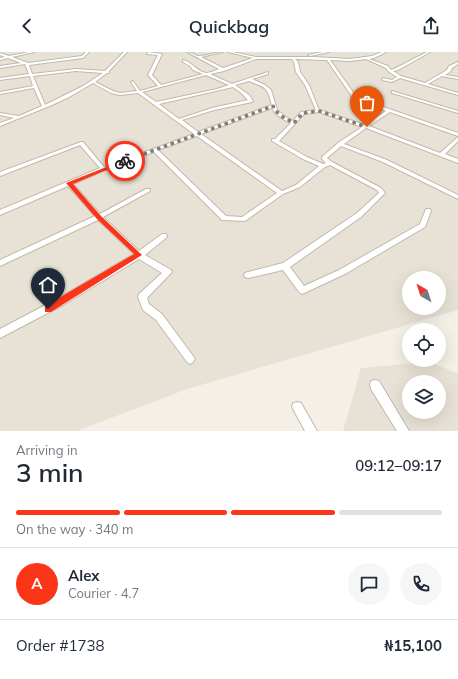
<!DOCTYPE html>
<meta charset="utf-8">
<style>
:root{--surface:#fff;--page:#f6f6f7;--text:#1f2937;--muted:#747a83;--line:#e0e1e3;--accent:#fb3518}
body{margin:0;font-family:Mulish,sans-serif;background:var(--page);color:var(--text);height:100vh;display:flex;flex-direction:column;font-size:15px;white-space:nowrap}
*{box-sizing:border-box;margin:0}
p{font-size:13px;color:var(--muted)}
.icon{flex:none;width:22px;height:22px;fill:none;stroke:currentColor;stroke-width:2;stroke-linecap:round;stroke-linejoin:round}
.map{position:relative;height:379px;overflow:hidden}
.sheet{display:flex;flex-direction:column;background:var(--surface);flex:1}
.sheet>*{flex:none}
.needle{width:26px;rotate:321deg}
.tools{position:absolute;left:402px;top:219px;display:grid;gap:8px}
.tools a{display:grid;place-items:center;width:44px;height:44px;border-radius:50%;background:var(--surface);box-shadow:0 4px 16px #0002;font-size:20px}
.pin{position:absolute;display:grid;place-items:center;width:34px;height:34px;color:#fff;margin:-41px -17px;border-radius:50% 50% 50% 0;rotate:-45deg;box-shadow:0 0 4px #0007}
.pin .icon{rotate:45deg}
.courier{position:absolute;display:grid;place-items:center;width:40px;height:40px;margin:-20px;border:3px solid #fb3518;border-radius:50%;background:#fff;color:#222;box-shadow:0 1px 5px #0007}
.summary em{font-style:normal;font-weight:600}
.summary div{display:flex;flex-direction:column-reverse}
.summary{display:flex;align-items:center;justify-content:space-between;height:68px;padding:0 16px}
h1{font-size:26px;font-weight:600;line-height:30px}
.bar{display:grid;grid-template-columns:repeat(4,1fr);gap:6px 4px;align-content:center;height:48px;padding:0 16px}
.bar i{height:5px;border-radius:3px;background:var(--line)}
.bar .active{background:var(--accent)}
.bar p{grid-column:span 4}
.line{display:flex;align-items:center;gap:10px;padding:0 16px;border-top:1px solid var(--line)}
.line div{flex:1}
.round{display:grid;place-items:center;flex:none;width:42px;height:42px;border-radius:21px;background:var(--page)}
header{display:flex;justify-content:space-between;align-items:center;height:52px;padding:0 16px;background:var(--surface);font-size:18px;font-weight:600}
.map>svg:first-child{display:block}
.residential{fill:#e8e2d6;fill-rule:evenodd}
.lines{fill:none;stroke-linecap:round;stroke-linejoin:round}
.minor-casing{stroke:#c0b8ab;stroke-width:2}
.minor{fill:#fff;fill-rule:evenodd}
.route{fill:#fb3518}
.done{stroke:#847e75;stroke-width:4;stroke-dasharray:0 7.2}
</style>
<header><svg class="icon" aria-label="back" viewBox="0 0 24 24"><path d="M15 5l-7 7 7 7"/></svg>Quickbag<svg class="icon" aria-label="share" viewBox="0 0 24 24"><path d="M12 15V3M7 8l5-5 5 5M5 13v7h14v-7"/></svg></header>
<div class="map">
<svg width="458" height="379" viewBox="0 0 458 379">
<rect width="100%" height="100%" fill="#f4f0e8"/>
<path class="residential" d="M0,0h458v258l-271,79 -110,42h-77zM409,226h30v30h-30z
M430,310l28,12v57h-115l18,-63zM409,330h30v30h-30z"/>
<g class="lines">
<defs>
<path id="minor" d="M29,0h5l-22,5 16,6 54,-7 4,-4h3l-6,6 -54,7 3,9 44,-5 29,2 19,-19h3l-18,19v2h-2l-12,9 18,9 7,2 17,-2 -6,-9 2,-1 7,10 18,-5 -10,-11 10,-20 -11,-1 1,-2 14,2 -10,21 9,10 42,-11 -10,-4 -3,-4 -7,-4v-2c9,2 13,11 23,13 4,0 10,-3 13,-4l-32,-17c5,0 8,4 12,4 8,0 16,-4 24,-4l-22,5 22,11 30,-10 -25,-6h5l23,5h57l37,2 22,-3 10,-4h4l-12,6 -5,1 19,7 3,4 5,-2 31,-16h3l-32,18 -5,1 8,5 24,7 22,-13 2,-4 9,-4v2l-6,4 -2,4 -5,3 13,2v2l-16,-3 -14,8 30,9v2l-58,-17 -8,4 -10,-2 1,-2 9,2 5,-3 -8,-5 -3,-4 -20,-9 -16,2 -20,-1 25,35v2l103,36v3l-68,-24 -21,14 71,27 18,-16v4l-13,13 13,5v4l-92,-35 -22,16 43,16 71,35v4l-75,-37 -42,-16 -14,12 5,4 49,26 4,5 -24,24 -71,50 14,19 35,-16 81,-46 6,-15h4l1,2 -6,16 -80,47 -43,20 -3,-2 -16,-22 -35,8 -3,-1 -1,-2 1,-2 3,-1 35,-9 74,-50 22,-20 -2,-3 -47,-25 -5,2 -25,20 -17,7 -38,27 -21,-1h-2l-68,-68 -49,18 -32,14 27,30 46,-25h4v2l-47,26 36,34 23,-17h4l1,2 -1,2 -21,17 26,15 1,2 -25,26 2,6 13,10 31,42 2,3 -2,3 -3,2 -3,-2 -31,-42 -13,-10 -5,-13 1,-3 23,-21 -23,-14 -76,46 -63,33v-9l57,-30 77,-45 -36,-34 -98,46v-6l95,-44 -27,-30 -68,29v-5l100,-42 -20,-23 -80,31v-4l81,-30h2l21,25 90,-33 -56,-41 -18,2 -9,-2 -18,-10 -24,14 -17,8 -52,21v-3l14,-5 -14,-3v-2l19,3 23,-10 -8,-18 -34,6v-2l33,-6 -3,-10 -30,4v-2l29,-4 -4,-10 -25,4v-2l21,-3 -13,-5 -8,2v-2l5,-1 -5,-2v-2l9,3zM256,7h36l2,3 2,10 9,13 11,25 -15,2 -8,9 -6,-3 -10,-8 -6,-20 -6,-5 -13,-6 16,-5v-2l-36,12 -22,-10 14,-3zM295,7l32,1 24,35 1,4 34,12 -21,14 -45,-15 -2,-2 -9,-23 -9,-13 -2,-10zM76,19l27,2 -20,13 -38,19 -12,-29zM206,23l23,10 -12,4 -61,13 -14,-10zM249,29c17,7 18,5 23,24l-74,27 -16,-12 32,-10 38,-8 1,-1 -4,-6 -14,-10zM233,35l7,5 8,8 -36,8 -33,11 -20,-15zM272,56c3,7 12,12 19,15l-16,16h-3v2l31,18 16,7 -23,19 -14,6 -81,-57zM319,60l43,15 -24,16 -16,14v2l4,4 -3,1 -16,-7 -28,-16 25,-27zM197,84l80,57 -35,24 -16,-1 -68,-66z
M323,0h6l-19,4 -2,-1z
M392,39l66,20v2l-66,-20z
M375,328l4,1 30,50h-12l-26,-42 -1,-4 1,-4z
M297,350l4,1 16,28h-12l-13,-24 1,-4z"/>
</defs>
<use href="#minor" class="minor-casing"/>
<use href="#minor" class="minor"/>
</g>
<path class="route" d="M124,108l4,1 -55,23 28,32 41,39 -91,57h-6v-6l89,-52 -37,-35 -31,-36z"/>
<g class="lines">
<path class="done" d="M125,109l148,-55c3,8 13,13 21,17l9,-10 16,-2 48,16"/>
</g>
</svg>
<div class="tools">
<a><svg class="needle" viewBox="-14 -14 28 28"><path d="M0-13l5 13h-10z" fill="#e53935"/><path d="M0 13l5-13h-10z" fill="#747a83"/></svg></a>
<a><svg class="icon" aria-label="locate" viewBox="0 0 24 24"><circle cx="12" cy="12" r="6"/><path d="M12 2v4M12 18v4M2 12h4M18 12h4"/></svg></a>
<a><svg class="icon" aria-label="layers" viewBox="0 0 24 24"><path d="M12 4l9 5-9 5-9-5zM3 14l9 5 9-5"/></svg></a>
</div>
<div class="pin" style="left:367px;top:75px;background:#ea580c"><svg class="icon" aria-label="bag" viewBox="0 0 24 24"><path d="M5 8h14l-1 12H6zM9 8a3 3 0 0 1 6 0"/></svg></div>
<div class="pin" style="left:48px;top:257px;background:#1f2937"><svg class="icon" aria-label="home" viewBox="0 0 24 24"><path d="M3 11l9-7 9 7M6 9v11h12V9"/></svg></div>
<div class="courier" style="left:125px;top:109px"><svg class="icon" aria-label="bike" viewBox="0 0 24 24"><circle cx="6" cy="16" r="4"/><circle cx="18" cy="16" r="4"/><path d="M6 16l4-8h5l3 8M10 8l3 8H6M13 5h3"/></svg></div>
</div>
<section class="sheet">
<div class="summary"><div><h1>3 min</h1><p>Arriving in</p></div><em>09:12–09:17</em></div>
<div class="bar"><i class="active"></i><i class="active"></i><i class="active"></i><i></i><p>On the way · 340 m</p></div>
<div class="line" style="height:72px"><b class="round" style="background:var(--accent);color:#fff">A</b><div><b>Alex</b><p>Courier · 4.7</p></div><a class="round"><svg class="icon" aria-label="chat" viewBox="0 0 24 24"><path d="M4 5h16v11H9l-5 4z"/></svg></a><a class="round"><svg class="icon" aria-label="phone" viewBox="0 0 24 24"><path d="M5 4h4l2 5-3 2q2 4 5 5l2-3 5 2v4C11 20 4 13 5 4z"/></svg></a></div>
<div class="line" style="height:52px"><div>Order #1738</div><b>₦15,100</b></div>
</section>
